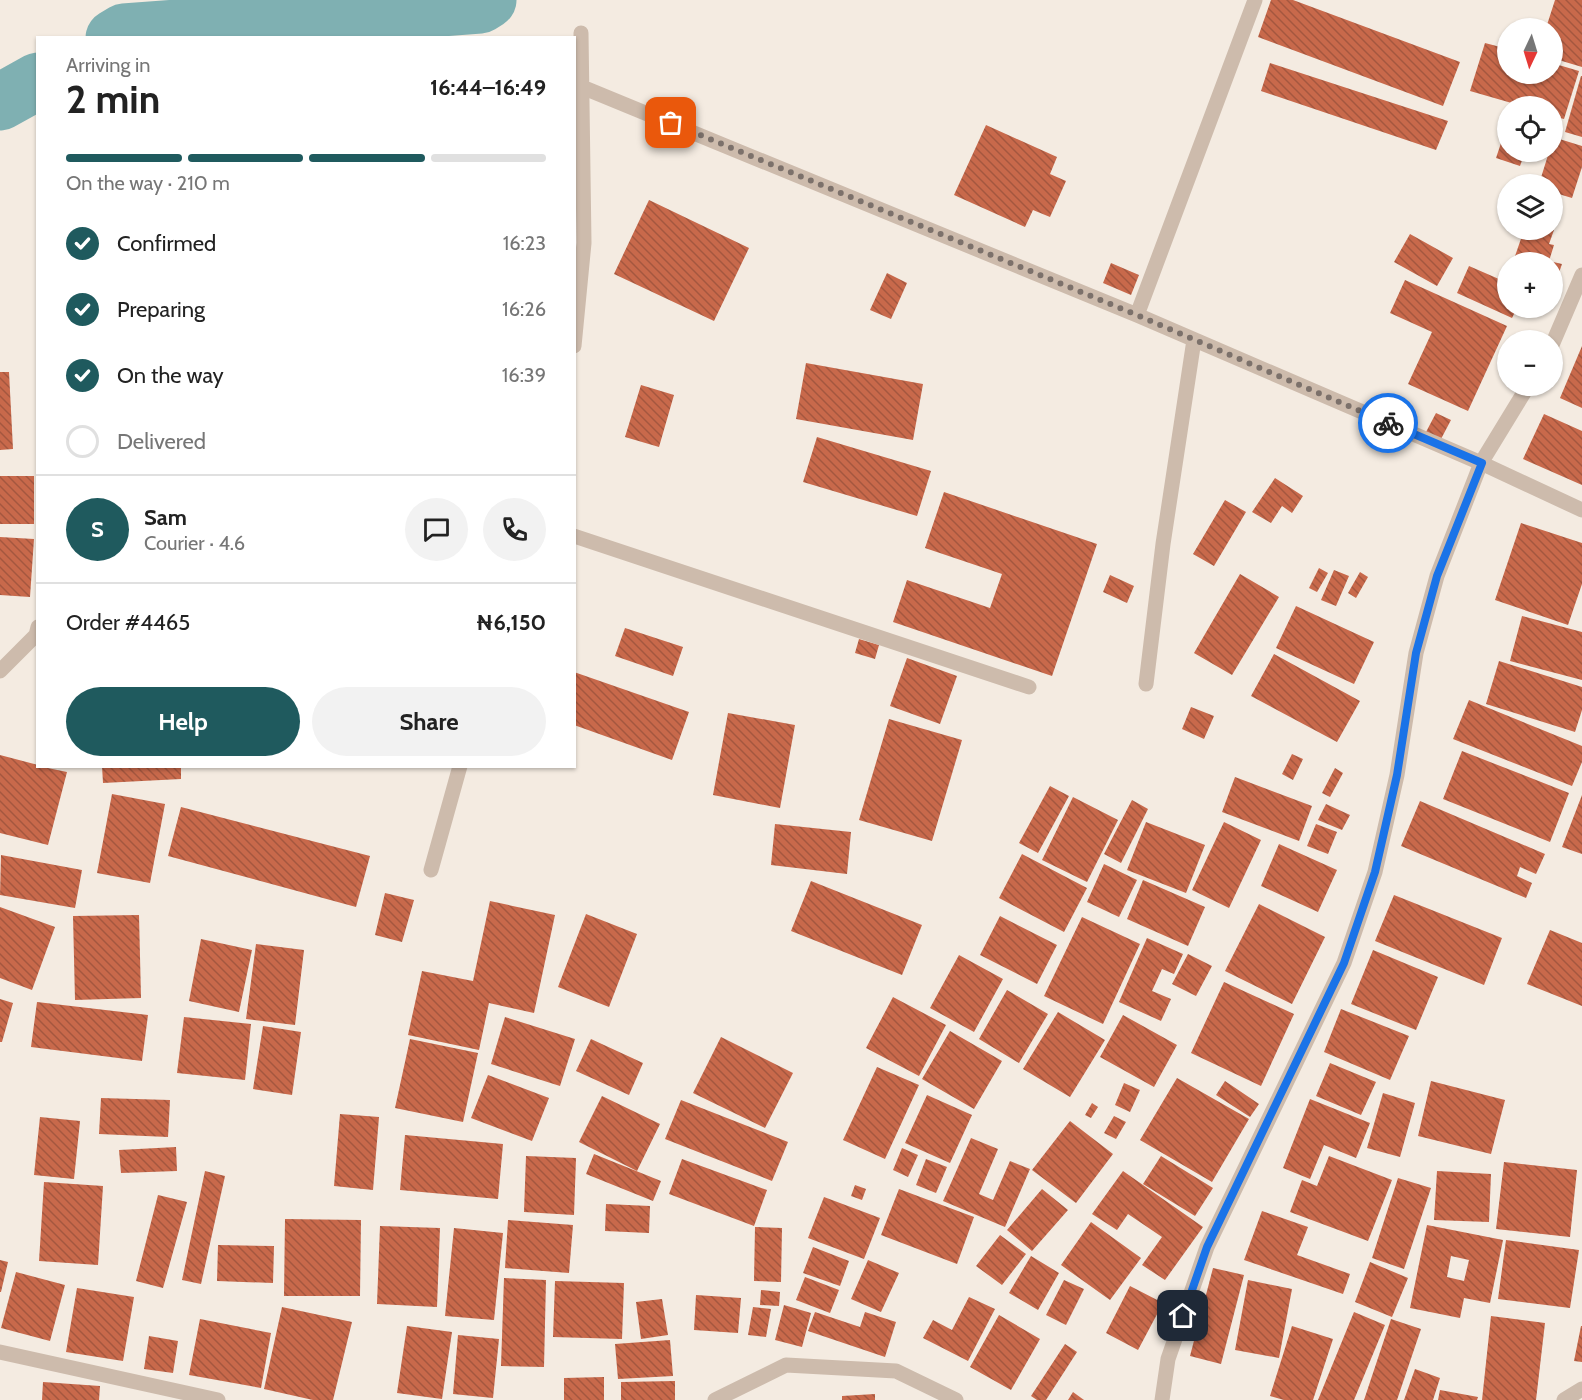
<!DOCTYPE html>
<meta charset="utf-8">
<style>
:root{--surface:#fff;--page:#f2f2f2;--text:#222;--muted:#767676;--line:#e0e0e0;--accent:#1f5a5e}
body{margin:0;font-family:Cabin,sans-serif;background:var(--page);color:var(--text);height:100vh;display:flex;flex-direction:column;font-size:22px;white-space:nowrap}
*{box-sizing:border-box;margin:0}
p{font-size:20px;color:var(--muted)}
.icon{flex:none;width:33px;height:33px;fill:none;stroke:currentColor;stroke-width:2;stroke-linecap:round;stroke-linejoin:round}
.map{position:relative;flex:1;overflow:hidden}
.side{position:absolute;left:36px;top:36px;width:540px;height:732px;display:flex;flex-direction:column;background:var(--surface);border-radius:0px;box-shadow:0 2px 4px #0004}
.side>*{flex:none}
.needle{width:39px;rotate:184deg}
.buttons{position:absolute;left:1497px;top:18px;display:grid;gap:12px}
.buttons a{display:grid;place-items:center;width:66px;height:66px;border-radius:50%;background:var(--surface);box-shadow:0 2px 4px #0004;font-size:30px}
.pin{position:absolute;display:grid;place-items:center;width:51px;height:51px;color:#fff;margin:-26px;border-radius:12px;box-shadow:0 3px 9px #0006}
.courier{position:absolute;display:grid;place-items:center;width:60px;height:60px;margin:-30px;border:4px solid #1a73e8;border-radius:50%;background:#fff;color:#222;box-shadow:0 2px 8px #0007}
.summary em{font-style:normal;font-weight:700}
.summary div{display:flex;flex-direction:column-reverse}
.summary{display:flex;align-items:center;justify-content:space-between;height:102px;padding:0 30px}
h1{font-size:39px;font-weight:700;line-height:45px}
.bar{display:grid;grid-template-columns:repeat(4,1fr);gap:9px 6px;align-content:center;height:72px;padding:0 30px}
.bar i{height:8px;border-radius:4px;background:var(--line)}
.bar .selected{background:var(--accent)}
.bar p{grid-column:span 4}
.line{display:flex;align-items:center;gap:15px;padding:0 30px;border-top:2px solid var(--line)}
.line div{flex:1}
.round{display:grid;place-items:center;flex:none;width:63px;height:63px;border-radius:32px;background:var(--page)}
ol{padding:0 30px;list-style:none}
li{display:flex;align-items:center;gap:18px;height:66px}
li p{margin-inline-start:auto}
li .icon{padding:6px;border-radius:50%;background:var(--accent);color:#fff;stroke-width:4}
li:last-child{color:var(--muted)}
li i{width:33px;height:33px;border:3px solid var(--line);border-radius:50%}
.action{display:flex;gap:12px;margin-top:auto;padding:12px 30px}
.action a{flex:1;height:69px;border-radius:36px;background:var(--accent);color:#fff;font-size:24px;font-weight:700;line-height:69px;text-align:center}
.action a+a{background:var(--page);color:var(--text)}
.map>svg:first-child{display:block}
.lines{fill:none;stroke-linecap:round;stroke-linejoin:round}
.river{stroke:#7fb0b2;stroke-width:57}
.building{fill:url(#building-back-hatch);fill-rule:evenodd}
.street{stroke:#cdbbac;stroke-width:15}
.done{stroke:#7c716b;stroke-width:6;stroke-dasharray:0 10.8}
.route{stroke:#1a73e8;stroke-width:8}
</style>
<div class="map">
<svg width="1582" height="1400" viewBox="0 0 1582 1400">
<defs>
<pattern id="building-back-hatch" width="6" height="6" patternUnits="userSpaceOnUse" patternTransform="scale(1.5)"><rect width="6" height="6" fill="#c8694b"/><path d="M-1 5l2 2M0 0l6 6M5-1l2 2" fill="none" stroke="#a4573f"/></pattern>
</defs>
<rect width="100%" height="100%" fill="#f4ebe1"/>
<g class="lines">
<path class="river" d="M114,38l10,-6 356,-27 8,-5
M0,102l38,-21"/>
</g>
<path class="building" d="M1271,0h22l167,62 -17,44 -185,-69z
M1555,0h27v67l-30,-9v-30h-6z
M1485,43l23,6v25h44v-11l27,8 -15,48 -12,-3v-10h-30l-52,-15z
M1270,63l178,58 -12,29 -175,-59z
M1581,76h1v61l-17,-5z
M986,125l71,32 -7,17 16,7 -16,36 -17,-7 -8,17 -71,-32z
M1504,134l4,2v16h17l-5,14 -24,-8z
M1553,137l29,9v21l-10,31 -20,-6v-8h-13l10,-32h3z
M649,200l100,48 -35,73 -100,-47z
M1524,230h30l-5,14 5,1 -5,16 13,3 -9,26 -1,-28h-39z
M1410,234l43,24 -16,28 -43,-24z
M1111,263l28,12 -8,20 -28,-12z
M1469,266l39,17v25h9l-5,10 -55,-25z
M887,273l20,10 -16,36 -21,-9z
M1405,280l102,46 -39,85 -60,-27 24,-52 -42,-19z
M1582,346v62l-22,-10z
M806,363l117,21 -10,56 -117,-21z
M0,372h9l4,77 -13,1z
M641,385l33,10 -15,52 -34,-10z
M1436,413l15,7 -10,19 -15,-7z
M1544,414l38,17v54l-59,-26z
M817,437l114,34 -14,45 -114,-34z
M0,476h34v48h-34z
M1275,478l28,18 -11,17 -10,-7 -11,17 -19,-11z
M944,492l153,52 -45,132 -159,-54 14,-42 83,28 12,-34 -77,-26z
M1225,500l21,12 -32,54 -21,-12z
M1521,523l61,20v41l-14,41 -73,-25z
M0,537l34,2 -4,58 -30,-2z
M1319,568l9,5 -11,19 -8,-4z
M1334,570l15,6 -13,30 -15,-6z
M1360,572l8,5 -12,21 -8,-5z
M1240,574l39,23 -47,78 -38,-22z
M1110,575l24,11 -7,17 -24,-11z
M1296,606l78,36 -20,42 -78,-36z
M1522,616l60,16v48l-72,-19z
M625,628l58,19 -10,29 -58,-20z
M859,639l20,6 -4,14 -20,-6z
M1274,654l86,47 -23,41 -86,-46z
M907,658l50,18 -17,48 -50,-18z
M1499,661l83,26v23l-7,22 -89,-28z
M574,672l115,40 -17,48 -98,-35z
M1469,700l113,46v16l-10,24 -119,-47z
M1191,707l23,9 -10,23 -22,-10z
M728,713l67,12 -15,83 -67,-13z
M889,719l73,21 -30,101 -73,-21z
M1462,751l107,42 -19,49 -107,-43z
M1292,754l11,5 -10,21 -11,-6z
M0,755l38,10v1l29,6 -19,73 -48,-12z
M102,766h79v13l-78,4z
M1335,768l8,5 -13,24 -8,-4z
M1235,777l77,29 -13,35 -77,-29z
M1050,786l19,10 -31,57 -19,-10z
M112,794l53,10 -15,79 -53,-10z
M1582,795v59l-20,-7z
M1073,797l45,23 -31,62 -45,-22z
M1132,800l16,9 -27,54 -17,-9z
M1420,801l125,53 -9,20 -16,-7 -3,9 15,7 -6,15 -125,-52z
M1326,804l24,11 -8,15 -24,-10z
M181,807l189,49 -14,51 -188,-51z
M1146,822l59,23 -19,48 -59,-23z
M1224,822l37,18 -32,68 -37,-18z
M775,824l76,8 -4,42 -76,-9z
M1316,824l21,8 -9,22 -21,-8z
M1279,844l58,26 -19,42 -57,-26z
M1022,854l65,34 -23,44 -65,-34z
M1,855l81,15 -7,38 -75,-13z
M1104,864l33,16 -18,37 -32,-15z
M1143,880l62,27 -17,39 -61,-27z
M811,881l111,44 -20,50 -111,-44z
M385,893l29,7 -12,42 -27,-7z
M1394,895l108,43 -18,47 -109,-44z
M490,901l65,14 -21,98 -45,-10 -10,47 -71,-15 14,-64 51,10z
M1259,904l66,33 -33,67 -67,-33z
M0,907l55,20 -23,63 -32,-12z
M586,914l51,20 -28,73 -51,-20z
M139,915l2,83 -66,2 -2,-84z
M1000,916l57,29 -20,39 -57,-29z
M1082,917l58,27 -37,80 -59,-28z
M1550,930l32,13v63l-55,-22z
M1147,938l36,16 -9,20 -12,-5 -10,22 19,8 -10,22 -42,-19z
M201,939l51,11 -13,62 -50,-11z
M256,944l48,6 -9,75 -49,-6z
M1373,950l65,27 -22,53 -65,-26z
M1188,954l24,12 -16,30 -24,-12z
M959,955l44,24 -29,53 -44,-24z
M1224,982l70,32 -33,72 -70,-33z
M1007,990l41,24 -29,49 -40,-24z
M893,997l53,28 -27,51 -53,-28z
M0,999l13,4 -11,39h-2z
M37,1002l111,13 -6,46 -111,-14z
M1341,1009l68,27 -19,44 -66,-28z
M1058,1012l47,28 -35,57 -47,-28z
M1123,1015l54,30 -23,42 -54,-30z
M184,1017l67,7 -6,56 -68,-7z
M505,1017l70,22 -15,47 -69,-22z
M263,1026l38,6 -9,63 -39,-6z
M950,1031l52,30 -28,48 -52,-30z
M721,1037l72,36 -28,55 -72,-35z
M410,1039l68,14 -15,69 -68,-14z
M591,1039l52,24 -14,32 -53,-24z
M1330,1063l46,19 -15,33 -45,-19z
M877,1067l42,18 -34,74 -42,-19z
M488,1075l61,23 -17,43 -61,-23z
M1177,1078l72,41 -37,63 -72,-42z
M1225,1081l34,23 -9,13 -34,-22z
M1431,1081l74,19 -14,54 -73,-18z
M1124,1083l16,7 -10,22 -15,-7z
M1383,1093l32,10 -15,54 -33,-9z
M927,1095l45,20 -22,48 -45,-20z
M602,1096l58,28 -23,47 -58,-29z
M101,1098l69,2 -2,37 -69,-3z
M1310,1099l60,24 -14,35 -32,-13 -14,34 -27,-11z
M681,1100l107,42 -16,39 -107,-42z
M1092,1103l6,4 -7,11 -6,-3z
M340,1114l39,3 -6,73 -39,-4z
M1114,1116l12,6 -10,17 -12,-6z
M40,1117l40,4 -6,58 -40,-4z
M1070,1121l43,33 -37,49 -44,-33z
M405,1135l98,9 -5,55 -98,-9z
M971,1138l27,11 -19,45 14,6 17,-39 20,8 -25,58 -62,-26z
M176,1147l1,24 -56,2 -2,-23z
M902,1148l16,7 -10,22 -15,-7z
M594,1154l67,27 -8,20 -67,-27z
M526,1156l50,2 -2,57 -50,-3z
M1161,1156l52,32 -18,28 -52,-32z
M1329,1156l63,24 -24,61 -78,-29 12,-32 15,6z
M682,1159l85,31 -13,36 -85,-32z
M926,1159l21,8 -11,26 -20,-8z
M1504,1162l73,8 -7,67 -74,-8z
M205,1171l20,5 -24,108 -19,-4z
M1123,1171l80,56 -38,53 -23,-15 20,-28 -34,-23 -11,16 -25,-16z
M1437,1171l54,3 -2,48 -55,-2z
M1398,1178l33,10 -27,81 -32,-11z
M44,1182l59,4 -5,79 -59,-4z
M855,1185l11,4 -4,11 -11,-4z
M899,1189l75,28 -17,47 -76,-29z
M1042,1189l26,21 -36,41 -25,-21z
M158,1195l29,7 -24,86 -27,-7z
M824,1197l56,21 -16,41 -56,-21z
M606,1204l44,2 -1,27 -44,-2z
M1262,1211l46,16 -11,28 53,19 -7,20 -99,-34z
M285,1219l76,1 -1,76h-76z
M508,1220l65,5 -4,48 -64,-5z
M1091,1222l50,36 -31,42 -49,-35z
M1427,1225l76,15 -13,63 -26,-5 -4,20 -50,-10zM1451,1256l18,4 -5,21 -17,-4z
M380,1226l60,2 -3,79 -60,-3z
M755,1227l27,1 -1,54 -27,-1z
M454,1228l49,5 -9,87 -49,-4z
M1000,1235l26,19 -24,31 -26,-19z
M1506,1240l73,10 -9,58 -72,-9z
M218,1245l56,1 -1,37 -56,-2z
M813,1247l36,14 -9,25 -37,-13z
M1031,1256l28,17 -21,37 -29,-17z
M0,1260l8,2 -7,30h-1z
M868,1260l31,13 -18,39 -30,-13z
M1370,1262l38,16 -16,39 -37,-15z
M1213,1268l31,7 -23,89 -31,-8z
M16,1272l49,13 -15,56 -49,-13z
M805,1277l34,13 -9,23 -34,-13z
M504,1278l42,2 -2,87 -43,-1z
M1064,1280l20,9 -18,36 -20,-10z
M1248,1280l44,9 -13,69 -44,-8z
M555,1281l69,2 -2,56 -69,-2z
M1130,1286l33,17 -25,47 -32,-17z
M77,1288l57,9 -11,64 -57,-9z
M761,1290l19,2 -1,14 -19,-1z
M696,1295l45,3 -3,35 -44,-3z
M969,1297l26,12 -27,52 -45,-23 10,-18 19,10z
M662,1299l6,36 -27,4 -5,-37z
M784,1305l27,8 -9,34 -27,-7z
M282,1307l70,15 -19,78h-20l-49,-11z
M753,1307l18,2 -5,28 -18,-2z
M815,1312l45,15 5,-15 31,10 -11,35 -77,-26z
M1354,1312l31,13 -31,75h-36z
M999,1315l41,24 -29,51 -41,-23z
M1491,1316l54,7 -9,77h-54z
M200,1319l71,14 -10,55 -72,-13z
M1391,1319l30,10 -24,71h-33z
M407,1326l45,6 -10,67 -45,-6z
M1292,1326l41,13 -20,61h-29l-14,-4z
M1581,1326h1v36l-8,-1z
M458,1335l41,4 -6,59 -40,-4z
M149,1336l29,5 -5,32 -29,-4z
M670,1340l3,36 -55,3 -3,-35z
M1065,1344l12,8 -31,48h-9l-6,-4z
M1415,1369l25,9 -7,22h-29z
M604,1377v23h-40v-22z
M675,1381v19h-54v-18z
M43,1382l57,4 -1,14h-57z
M1440,1390l38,7 -1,3h-39z
M1073,1392l11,8h-16z
M875,1394v6h-33v-4z"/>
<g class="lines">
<path class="street" d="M582,87l555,228 344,148 101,47
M1137,315l118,-315
M1552,345l30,-70
M574,346l10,-103 -3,-210
M574,536l455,151
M0,671l36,-36 2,-8
M1146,684l17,-140 31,-204
M431,870l29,-104
M0,1352l218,48
M715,1400l71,-35 110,6 60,29
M1162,1400l6,-41 39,-112 137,-284 31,-91 22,-97 19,-122 21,-77 44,-113 47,-77
M1564,1400l18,-11"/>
</g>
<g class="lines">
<path class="done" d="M671,123l466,192 251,108"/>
<path class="route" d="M1183,1316l24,-69 137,-284 31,-91 22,-97 19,-122 21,-77 45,-113 -94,-40"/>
</g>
</svg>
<div class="buttons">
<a><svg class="needle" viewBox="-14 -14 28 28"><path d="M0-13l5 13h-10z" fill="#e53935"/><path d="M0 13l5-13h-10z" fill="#767676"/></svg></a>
<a><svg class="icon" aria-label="locate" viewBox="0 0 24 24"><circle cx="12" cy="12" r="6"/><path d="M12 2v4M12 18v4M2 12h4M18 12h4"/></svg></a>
<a><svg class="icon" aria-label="layers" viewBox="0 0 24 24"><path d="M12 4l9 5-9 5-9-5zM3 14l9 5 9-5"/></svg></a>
<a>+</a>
<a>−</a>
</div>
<div class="pin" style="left:671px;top:123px;background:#ea580c"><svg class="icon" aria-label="bag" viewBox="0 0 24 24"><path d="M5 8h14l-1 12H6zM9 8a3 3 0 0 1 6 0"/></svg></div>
<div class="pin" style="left:1183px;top:1316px;background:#1f2937"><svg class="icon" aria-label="home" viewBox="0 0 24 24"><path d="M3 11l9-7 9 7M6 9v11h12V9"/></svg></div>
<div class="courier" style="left:1388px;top:423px"><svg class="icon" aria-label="bike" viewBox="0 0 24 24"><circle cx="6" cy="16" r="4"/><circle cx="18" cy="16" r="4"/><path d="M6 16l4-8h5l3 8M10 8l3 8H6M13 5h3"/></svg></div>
<section class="side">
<div class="summary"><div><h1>2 min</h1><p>Arriving in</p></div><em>16:44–16:49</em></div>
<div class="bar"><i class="selected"></i><i class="selected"></i><i class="selected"></i><i></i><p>On the way · 210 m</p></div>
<ol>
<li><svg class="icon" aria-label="check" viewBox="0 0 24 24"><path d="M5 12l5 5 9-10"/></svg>Confirmed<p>16:23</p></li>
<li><svg class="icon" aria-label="check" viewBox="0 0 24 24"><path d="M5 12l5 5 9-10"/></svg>Preparing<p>16:26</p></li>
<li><svg class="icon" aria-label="check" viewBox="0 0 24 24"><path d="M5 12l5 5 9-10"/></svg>On the way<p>16:39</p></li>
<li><i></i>Delivered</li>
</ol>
<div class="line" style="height:108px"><b class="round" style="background:var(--accent);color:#fff">S</b><div><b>Sam</b><p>Courier · 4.6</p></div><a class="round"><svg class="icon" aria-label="chat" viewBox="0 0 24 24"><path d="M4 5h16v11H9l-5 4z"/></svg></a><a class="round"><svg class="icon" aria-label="phone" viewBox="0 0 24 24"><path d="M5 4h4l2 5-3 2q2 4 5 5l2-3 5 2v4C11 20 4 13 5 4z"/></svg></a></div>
<div class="line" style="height:78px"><div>Order #4465</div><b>₦6,150</b></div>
<div class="action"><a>Help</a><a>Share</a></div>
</section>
</div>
